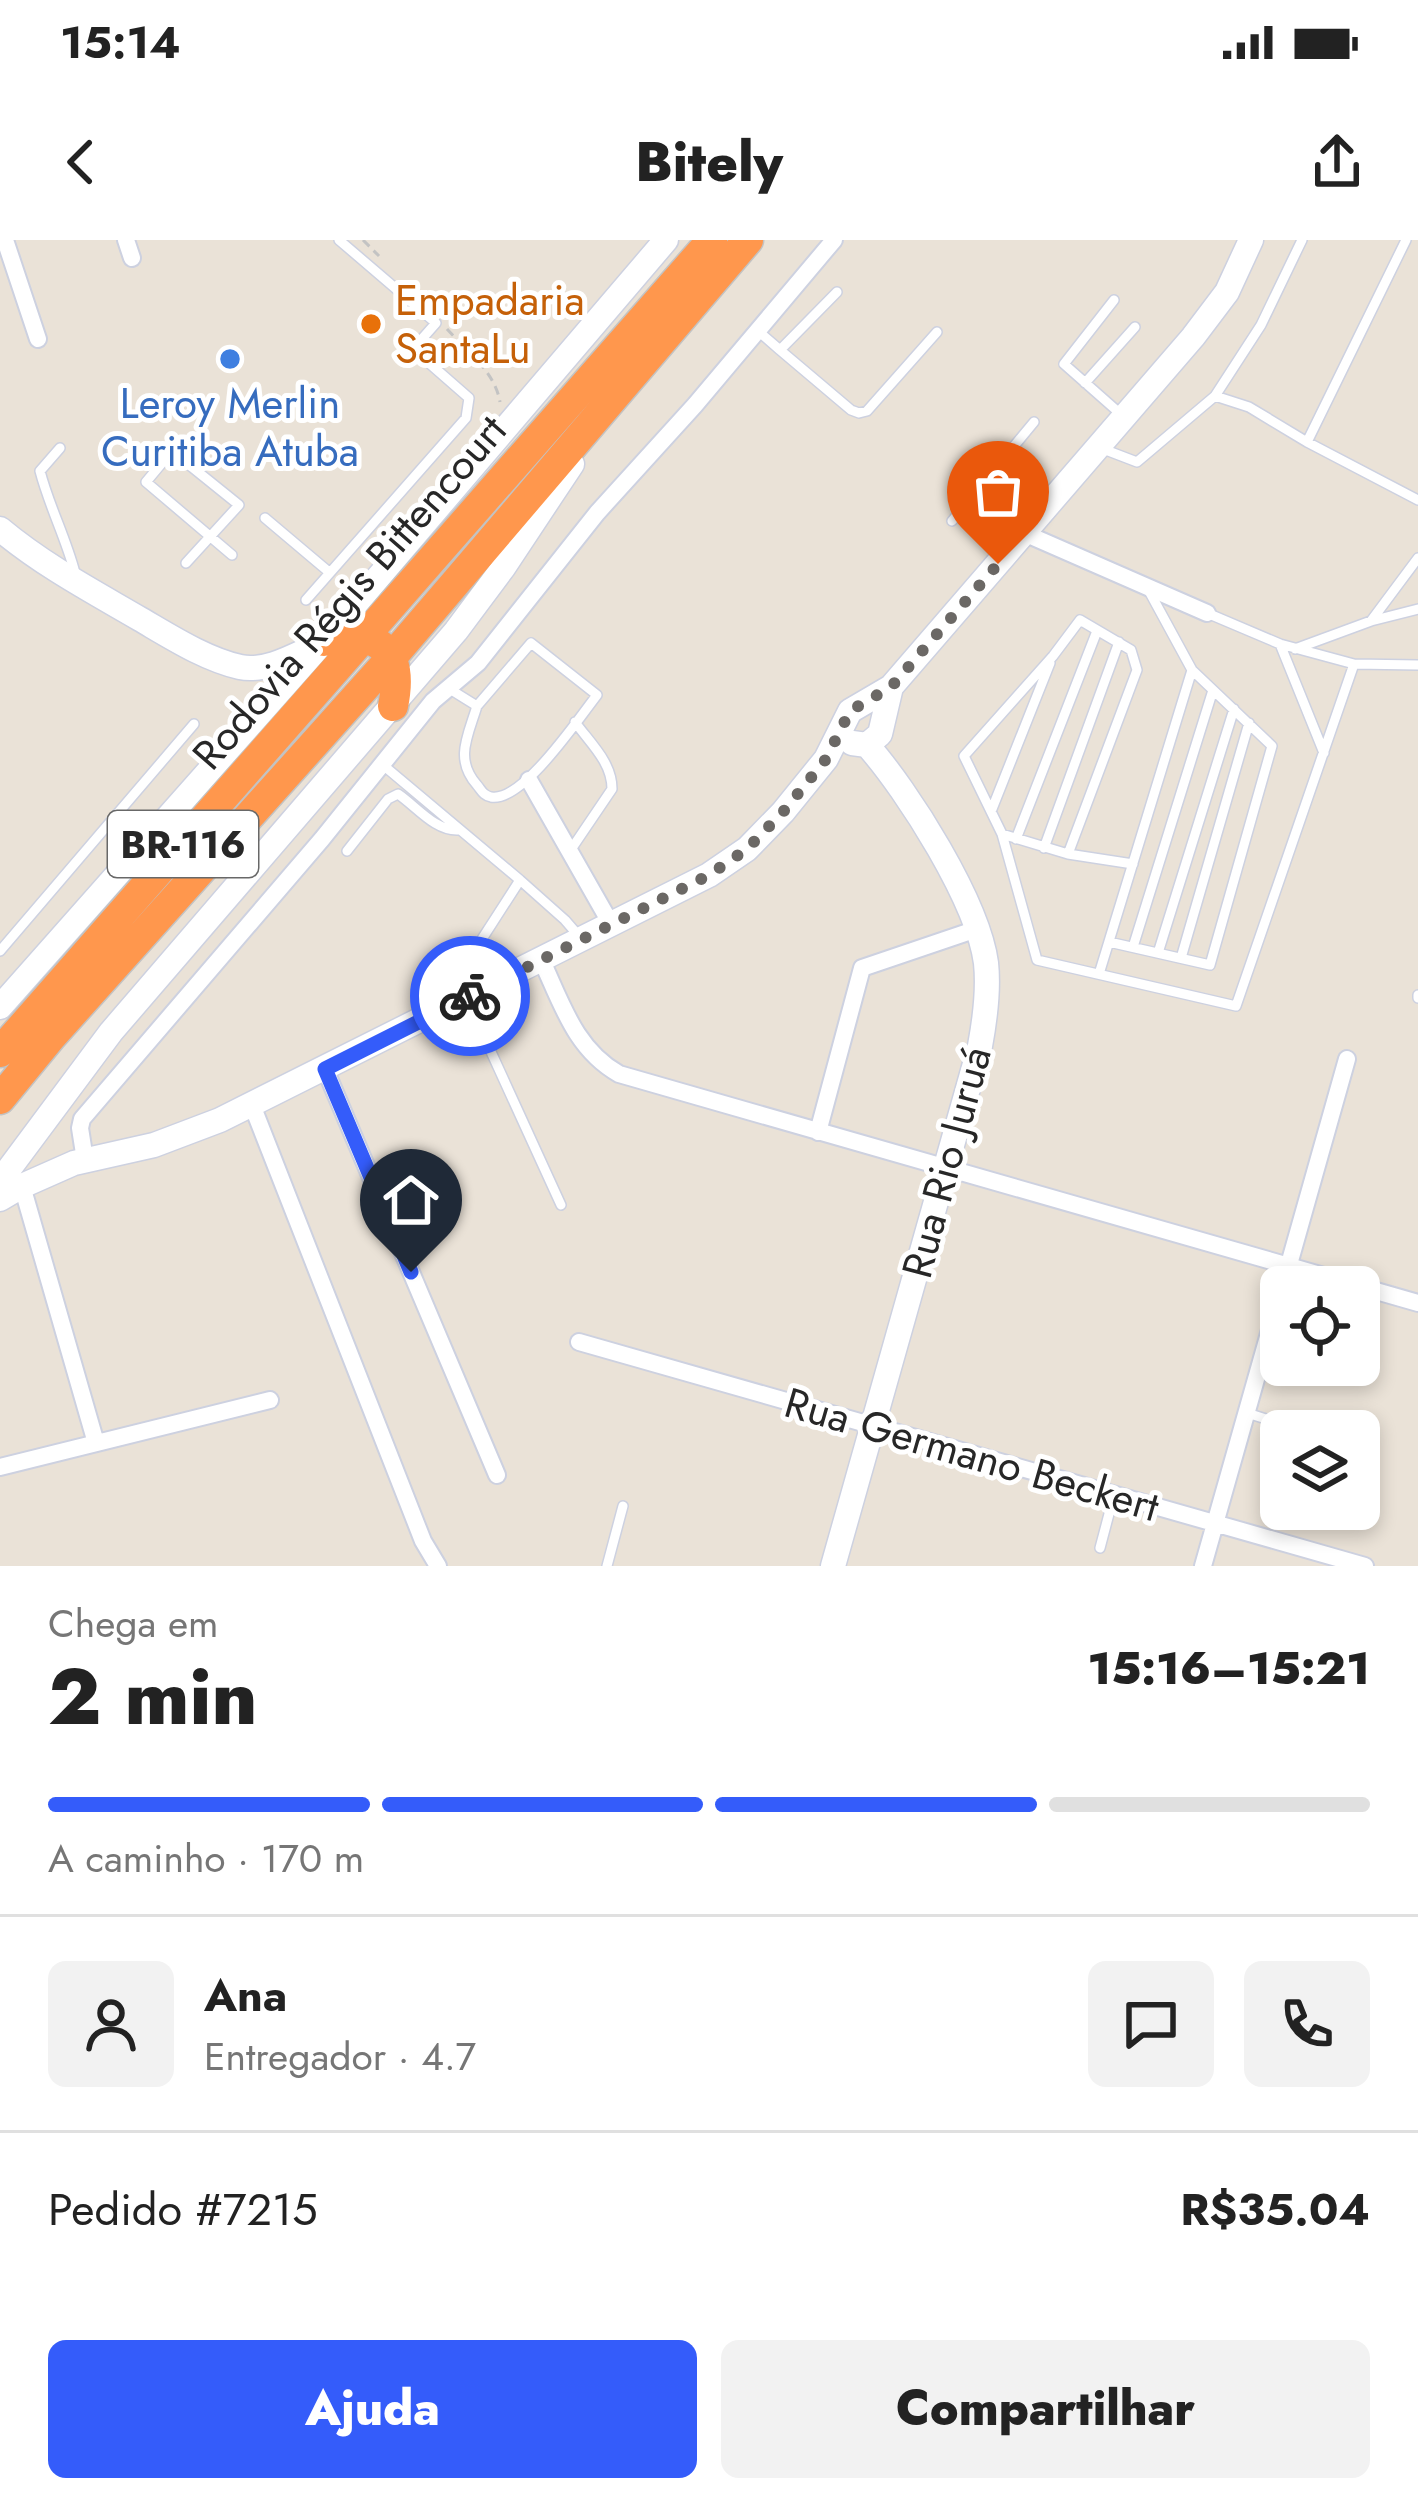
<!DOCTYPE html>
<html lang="pt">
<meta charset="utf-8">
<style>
:root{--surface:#fff;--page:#f2f2f2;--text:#222;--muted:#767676;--line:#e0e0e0;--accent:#345cfa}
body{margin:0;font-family:Jost,sans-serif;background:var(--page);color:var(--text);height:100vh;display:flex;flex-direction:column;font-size:45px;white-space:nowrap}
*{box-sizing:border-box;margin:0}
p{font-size:39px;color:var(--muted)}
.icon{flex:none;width:66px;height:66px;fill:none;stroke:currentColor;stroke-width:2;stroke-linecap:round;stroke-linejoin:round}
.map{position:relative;height:1326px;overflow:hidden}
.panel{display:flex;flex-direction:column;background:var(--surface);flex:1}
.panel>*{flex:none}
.fabs{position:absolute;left:1260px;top:1026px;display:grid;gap:24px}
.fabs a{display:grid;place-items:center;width:120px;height:120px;border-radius:18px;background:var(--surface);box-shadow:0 6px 18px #0003;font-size:60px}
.pin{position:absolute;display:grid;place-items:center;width:102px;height:102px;color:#fff;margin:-123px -51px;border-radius:50% 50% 50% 0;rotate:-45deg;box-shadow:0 0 12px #0007}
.pin .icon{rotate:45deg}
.courier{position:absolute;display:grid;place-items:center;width:120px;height:120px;margin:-60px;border:9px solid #345cfa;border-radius:50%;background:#fff;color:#222;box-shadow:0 3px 15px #0007}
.summary em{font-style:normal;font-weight:800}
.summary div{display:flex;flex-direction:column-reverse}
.summary{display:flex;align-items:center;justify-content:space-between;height:204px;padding:0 48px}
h1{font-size:78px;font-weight:800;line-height:90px}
.bar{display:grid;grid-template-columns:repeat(4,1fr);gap:18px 12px;align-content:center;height:144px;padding:0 48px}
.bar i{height:15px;border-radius:9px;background:var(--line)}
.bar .on{background:var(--accent)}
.bar p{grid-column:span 4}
.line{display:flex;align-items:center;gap:30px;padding:0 48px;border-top:3px solid var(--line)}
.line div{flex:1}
.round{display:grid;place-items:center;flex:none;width:126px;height:126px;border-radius:18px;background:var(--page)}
.primary-button{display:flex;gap:24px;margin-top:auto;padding:24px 48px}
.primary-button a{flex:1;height:138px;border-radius:18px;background:var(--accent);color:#fff;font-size:48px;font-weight:800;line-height:138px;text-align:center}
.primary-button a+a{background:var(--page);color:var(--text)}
.status{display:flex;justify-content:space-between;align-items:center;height:84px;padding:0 60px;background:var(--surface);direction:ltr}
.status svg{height:33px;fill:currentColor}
header{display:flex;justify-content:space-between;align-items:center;height:156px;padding:0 48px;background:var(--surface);font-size:54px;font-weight:800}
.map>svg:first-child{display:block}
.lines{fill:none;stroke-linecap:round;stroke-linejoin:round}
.lane-casing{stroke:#cdd1e0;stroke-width:12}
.street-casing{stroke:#cdd1e0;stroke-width:20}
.secondary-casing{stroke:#cdd1e0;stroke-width:27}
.highway-casing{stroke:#c3c3c3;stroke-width:33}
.path{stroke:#c3c3c3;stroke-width:3;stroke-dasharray:9 6;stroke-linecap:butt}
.lane{stroke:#fff;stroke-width:9}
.street{stroke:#fff;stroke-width:16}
.secondary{stroke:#fff;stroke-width:24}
.highway{stroke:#ff974d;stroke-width:30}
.done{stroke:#6b6865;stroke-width:12;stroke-dasharray:0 21.6}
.route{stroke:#345cfa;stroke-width:15}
.food-dot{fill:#e8710a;stroke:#fff;stroke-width:4.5}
.shop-dot{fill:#3f7fe0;stroke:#fff;stroke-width:4.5}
.labels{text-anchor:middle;stroke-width:10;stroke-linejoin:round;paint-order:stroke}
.shield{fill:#fff;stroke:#686868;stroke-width:3}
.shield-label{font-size:39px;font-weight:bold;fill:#272727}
.food-label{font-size:42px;fill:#c56008;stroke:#fff;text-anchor:start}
.shop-label{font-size:42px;fill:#366cbe;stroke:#fff}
.street-label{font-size:42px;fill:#272727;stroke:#fff}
</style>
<div class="status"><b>15:14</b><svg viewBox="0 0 49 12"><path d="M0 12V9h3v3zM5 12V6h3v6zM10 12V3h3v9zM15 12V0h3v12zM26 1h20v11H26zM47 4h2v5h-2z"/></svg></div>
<header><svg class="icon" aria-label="back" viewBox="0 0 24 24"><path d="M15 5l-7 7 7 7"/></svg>Bitely<svg class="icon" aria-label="share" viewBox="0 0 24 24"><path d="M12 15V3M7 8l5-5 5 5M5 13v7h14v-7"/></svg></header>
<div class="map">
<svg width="1418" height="1326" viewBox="0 0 1418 1326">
<rect width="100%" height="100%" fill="#eae2d7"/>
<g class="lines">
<defs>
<path id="lane" d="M1406,0l-99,202 111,58
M1114,60l-50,64 60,53
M757,90l23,20 57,-58
M780,110l71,60 8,3 8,-2 70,-79
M1085,143l50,-56
M1215,156l46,-71 41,-85
M60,208l-20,23c9,35 26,67 35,102
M1103,209l34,13 78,-66 34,11 58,35
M980,247l42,44
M265,278l64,54
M952,281l82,-99
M186,323l53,-58 -67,-54 -26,31 86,73
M306,360l160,-182 3,-20 -56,-49 23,-26 -97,-83
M1207,373l73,31 74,20 64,1
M1371,381l47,-63
M1280,404l44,109
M1295,409l76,-28 47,-12
M448,448l29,18 54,-63 66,52c-18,23 -75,108 -106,102 -8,-2 -9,-6 -14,-12 -23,-26 -9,-49 0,-79
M383,525l137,115 45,40 13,15
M992,569l58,-146
M1002,594l-38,-78 89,-100 27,-36 51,30 6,20 -69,184
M1016,599l81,-208
M1044,608l75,-206
M347,611l41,-52 10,-5c19,13 37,37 60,36
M570,611l42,-62c0,-27 -22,-46 -37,-67
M1133,624l-65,-10 -66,-20 35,126 199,46 118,-342
M482,699l38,-59
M1109,702l101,23 62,-219 -80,-76
M1133,707l80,-257
M0,711l194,-227
M1158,713l76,-244
M1181,718l68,-235
M1099,734l93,-304 -43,-79
M1418,755v3
M466,757l95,208
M1247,1173l57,18
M1100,1308l14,-53
M607,1326l16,-60"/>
<path id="street" d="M5,0l33,99
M126,0l6,18
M1024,293l183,80
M529,540l82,144
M541,719c21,45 34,90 78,115l799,229
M325,829l172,406
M252,865l171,436 15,25
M818,892l44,-164 115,-39
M85,920l-5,-32 2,-9 240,-280 111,-138 45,-38 119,-150 98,-108 139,-165
M22,946l74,257
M1286,1035l61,-216
M579,1102l786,224
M0,1227l270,-67
M1203,1326l78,-275"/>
<path id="secondary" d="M0,289c43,36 92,62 140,90 31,18 65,40 100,48 24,5 50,-9 71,-19
M852,503l15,2 13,-11 11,-47
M0,767l324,-366 342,-401
M0,941l111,-149 345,-401 47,-63 69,-104
M0,959l22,-13 52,-23 80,-18 66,-25 489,-245 38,-26 36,-37 43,-53 24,-48 41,-24 302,-350 34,-45 24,-52
M833,1326l147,-520c5,-27 9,-55 6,-83 -8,-61 -78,-172 -119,-218"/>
<path id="highway" d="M324,401c54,-13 81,9 69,65
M0,812l712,-812
M0,859l51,-62 341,-380 356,-417"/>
</defs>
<use href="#lane" class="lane-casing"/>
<use href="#street" class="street-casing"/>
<use href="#secondary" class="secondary-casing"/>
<use href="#highway" class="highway-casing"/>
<path class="path" d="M363,0l16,16
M447,89c20,22 48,43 53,73"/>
<use href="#lane" class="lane"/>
<use href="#street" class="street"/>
<use href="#secondary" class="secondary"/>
<use href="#highway" class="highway"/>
</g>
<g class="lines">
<path class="done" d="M470,756l239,-121 38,-26 36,-37 43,-53 24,-48 41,-24 107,-123"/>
<path class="route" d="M411,1032l-86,-203 145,-73"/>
</g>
<circle class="food-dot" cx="371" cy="84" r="12"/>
<circle class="shop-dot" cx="230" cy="119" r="12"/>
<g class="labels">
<rect class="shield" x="108" y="571" width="150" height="66" rx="9"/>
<g class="shield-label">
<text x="183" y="618">BR-116</text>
</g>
<g class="food-label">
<text x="395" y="75">Empadaria<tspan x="395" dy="48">SantaLu</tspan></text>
</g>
<g class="shop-label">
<text x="230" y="178">Leroy Merlin<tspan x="230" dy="48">Curitiba Atuba</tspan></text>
</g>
<g class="street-label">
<text transform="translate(349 352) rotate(-49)" y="15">Rodovia Régis Bittencourt</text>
<text transform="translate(946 922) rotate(-75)" y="15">Rua Rio Juruá</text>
<text transform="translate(972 1214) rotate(16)" y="15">Rua Germano Beckert</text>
</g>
</g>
</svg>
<div class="fabs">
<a><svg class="icon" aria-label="locate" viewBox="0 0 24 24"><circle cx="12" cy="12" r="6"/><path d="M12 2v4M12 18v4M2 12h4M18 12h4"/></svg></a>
<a><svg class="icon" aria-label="layers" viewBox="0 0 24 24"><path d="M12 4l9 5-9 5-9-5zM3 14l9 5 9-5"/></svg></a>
</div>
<div class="pin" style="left:998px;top:324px;background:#ea580c"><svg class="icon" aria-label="bag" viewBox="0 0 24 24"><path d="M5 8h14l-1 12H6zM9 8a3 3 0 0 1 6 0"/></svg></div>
<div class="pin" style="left:411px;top:1032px;background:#1f2937"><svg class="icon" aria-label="home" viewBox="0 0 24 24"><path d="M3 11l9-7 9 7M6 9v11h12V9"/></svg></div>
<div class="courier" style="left:470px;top:756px"><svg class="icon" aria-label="bike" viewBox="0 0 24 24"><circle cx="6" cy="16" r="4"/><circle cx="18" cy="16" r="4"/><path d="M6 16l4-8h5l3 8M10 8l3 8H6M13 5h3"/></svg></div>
</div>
<section class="panel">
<div class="summary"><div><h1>2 min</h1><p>Chega em</p></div><em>15:16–15:21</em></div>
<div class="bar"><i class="on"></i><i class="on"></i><i class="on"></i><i></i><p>A caminho · 170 m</p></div>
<div class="line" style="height:216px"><a class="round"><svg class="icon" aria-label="person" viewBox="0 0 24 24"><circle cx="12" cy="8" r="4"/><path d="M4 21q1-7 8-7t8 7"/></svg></a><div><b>Ana</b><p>Entregador · 4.7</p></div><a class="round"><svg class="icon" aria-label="chat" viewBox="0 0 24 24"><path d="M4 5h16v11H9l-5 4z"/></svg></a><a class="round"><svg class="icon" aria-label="phone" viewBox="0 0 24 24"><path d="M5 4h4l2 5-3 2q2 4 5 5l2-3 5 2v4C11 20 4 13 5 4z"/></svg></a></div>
<div class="line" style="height:156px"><div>Pedido #7215</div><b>R$35.04</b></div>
<div class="primary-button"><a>Ajuda</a><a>Compartilhar</a></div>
</section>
